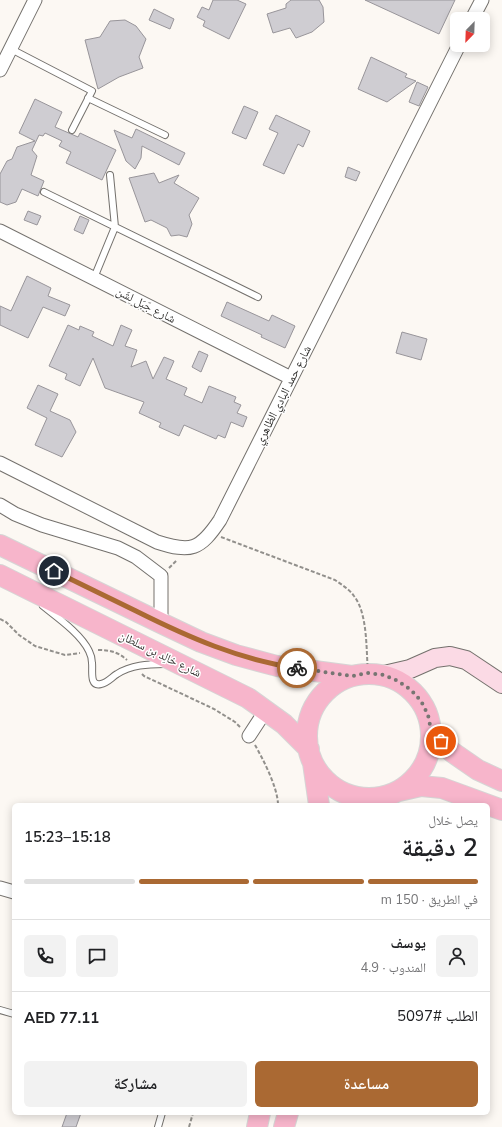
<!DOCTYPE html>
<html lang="ar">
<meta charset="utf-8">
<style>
:root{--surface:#fff;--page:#f2f2f2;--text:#202124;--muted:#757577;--line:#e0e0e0;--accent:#aa6933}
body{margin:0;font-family:"Nunito Sans","Noto Naskh Arabic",sans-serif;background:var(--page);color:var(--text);direction:rtl;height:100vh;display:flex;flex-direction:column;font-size:15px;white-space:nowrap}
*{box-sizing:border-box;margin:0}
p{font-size:13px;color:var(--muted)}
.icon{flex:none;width:22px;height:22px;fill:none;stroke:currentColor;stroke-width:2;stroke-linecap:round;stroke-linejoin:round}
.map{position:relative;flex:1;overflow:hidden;direction:ltr}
.drawer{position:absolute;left:12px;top:803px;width:478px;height:312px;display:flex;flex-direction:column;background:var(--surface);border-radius:6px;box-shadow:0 2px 10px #0003;direction:rtl}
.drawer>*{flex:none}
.needle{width:26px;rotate:203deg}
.buttons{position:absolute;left:450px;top:12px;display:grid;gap:8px}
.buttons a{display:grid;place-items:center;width:40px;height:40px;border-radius:6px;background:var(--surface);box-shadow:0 2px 10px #0003;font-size:20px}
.pin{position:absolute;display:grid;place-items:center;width:34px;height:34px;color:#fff;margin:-17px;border:2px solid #fff;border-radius:50%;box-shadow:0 1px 4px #0007}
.courier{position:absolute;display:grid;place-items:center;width:40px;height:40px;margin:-20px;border:3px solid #aa6933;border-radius:50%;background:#fff;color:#222;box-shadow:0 1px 5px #0007}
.overview em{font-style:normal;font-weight:600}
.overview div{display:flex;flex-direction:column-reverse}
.overview{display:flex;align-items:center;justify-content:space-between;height:68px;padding:0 12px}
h1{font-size:26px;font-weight:600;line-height:30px}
.bar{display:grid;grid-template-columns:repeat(4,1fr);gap:6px 4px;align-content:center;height:48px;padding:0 12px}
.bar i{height:5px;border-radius:3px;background:var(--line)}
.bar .on{background:var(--accent)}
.bar p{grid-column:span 4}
.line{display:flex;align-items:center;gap:10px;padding:0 12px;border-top:1px solid var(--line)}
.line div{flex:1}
.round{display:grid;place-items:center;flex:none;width:42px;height:42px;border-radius:6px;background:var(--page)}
.action{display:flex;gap:8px;margin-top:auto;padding:8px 12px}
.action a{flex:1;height:46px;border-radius:6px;background:var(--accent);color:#fff;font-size:16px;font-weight:600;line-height:46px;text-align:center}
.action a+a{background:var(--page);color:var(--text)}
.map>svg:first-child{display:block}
.building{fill:#cfcdd2;stroke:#98959a}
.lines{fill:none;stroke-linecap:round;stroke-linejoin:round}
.lane-casing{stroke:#74716d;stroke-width:8}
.street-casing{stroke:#74716d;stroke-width:15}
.secondary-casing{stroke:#74716d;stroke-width:20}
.primary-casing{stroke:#d6d5d5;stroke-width:22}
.path{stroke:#92908c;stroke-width:2;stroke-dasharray:4 2;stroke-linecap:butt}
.lane{stroke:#fff;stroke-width:6}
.street{stroke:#fff;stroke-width:13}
.secondary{stroke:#fbdae5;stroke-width:18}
.primary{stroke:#f7b5cb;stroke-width:20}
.done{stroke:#777572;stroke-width:4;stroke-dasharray:0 7.2}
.route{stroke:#aa6933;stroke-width:5}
.labels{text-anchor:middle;stroke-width:3;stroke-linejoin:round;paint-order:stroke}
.street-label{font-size:12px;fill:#302f2d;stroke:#fff}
</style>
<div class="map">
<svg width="502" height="1127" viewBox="0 0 502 1127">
<rect width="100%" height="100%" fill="#fcf8f3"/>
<path class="building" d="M213,0h24l9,4 -17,35 -26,-13 2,-5 -8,-4 5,-10 7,3z
M291,0h28l4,7 1,15 -12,10 -16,6 -6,-10 -17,5 -6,-19 19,-6v-4z
M365,0h90l-16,34z
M154,9l20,10 -4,10 -21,-9z
M125,20l11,6 10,13 -7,18 4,11 -24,9 -21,12 -13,-49 15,-3 10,-16z
M371,57l36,17 -2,3 11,4 -29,21 -29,-13z
M417,82l11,5 -9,19 -10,-4z
M35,99l27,13 -7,15 23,10 2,-4 36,17 -14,30 -36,-17 5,-11 -12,-6 3,-5 -17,-8 -2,3 -4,-1 -7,15 5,6 -6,19 13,6 -6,15 -16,-7 -6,13 -9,3 -7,-3v-28l7,-13 5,-2 5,-12 18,-6 -16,-8z
M244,106l14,6 -12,27 -14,-6z
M276,115l34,16 -7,16 -5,-3 -14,30 -21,-9 15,-32 -9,-4z
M136,129l49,24 -6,12 -37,-19 -1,12 -6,11 -9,-8 -12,-31 18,8z
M348,167l12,5 -4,9 -11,-4z
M154,173l5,10 20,-8 -5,8 25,15 -10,17 3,9 -5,13 -8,-2 -8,1 -4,-8 -16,-8 -6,2 -16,-44z
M28,211l13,5 -4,9 -13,-5z
M80,216l9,4 -6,14 -9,-4z
M27,276l24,12 -3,8 22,9 -5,11 -22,-9 -15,31 -28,-13v-19l11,5z
M227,302l42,19 3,-6 23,11 -10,22 -24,-11 1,-2 -41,-19z
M68,325l11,5 1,-4 14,6 -2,4 21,10 8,-21 11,5 -7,16 12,4 -6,17 15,-6 7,18 11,-22 10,4 -8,18 21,9 -3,7 18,8 7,-17 27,11 -2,5 7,3 -4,8 10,4 -4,10 -12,-5 -6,16 -7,-3 -2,4 -32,-14 -5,11 -20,-9 2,-4 -22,-10 5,-11 -39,-14 -12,-30 -13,28 -15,-7 2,-5 -18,-8z
M402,332l25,7 -6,21 -25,-7z
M199,351l9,4 -7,17 -9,-5z
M38,385l20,9 -8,17 20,9 6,12 -14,25 -27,-12 12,-27 -20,-10z
M67,1113h14l-5,14h-14z"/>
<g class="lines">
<defs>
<path id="lane" d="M11,49l81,42 -20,39
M88,98l77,37
M44,192l214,105
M94,278l21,-51 -5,-52
M43,606c15,12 38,28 46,45 2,4 3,8 3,12 1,7 -3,24 9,21 6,-1 11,-7 16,-10 14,-9 31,-10 47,-10
M0,1010l14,4
M158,1127l4,-14"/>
<path id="street" d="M472,19l10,-19
M0,70l35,-70
M0,231l291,147
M0,463l157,79c34,11 43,8 63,-22l239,-475
M0,505l15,9 27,11 76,23 18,9 25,19v47
M249,736l17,-26
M0,888l14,4"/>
<path id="secondary" d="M384,675l26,-6 25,-11 15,-2 16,4 36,24"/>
<path id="primary" d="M0,545l161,78 40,19 35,13 41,11 75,10
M0,575l248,123 36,26 25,25
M307 736a62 62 0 1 1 124 0a62 62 0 1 1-124 0Z
M431,730l21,22 26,18 24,11
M313,763l6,42
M399,791l22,-5 21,2 60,22
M257,1127l3,-14
M284,1127l4,-14"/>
</defs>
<use href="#lane" class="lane-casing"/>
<use href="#street" class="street-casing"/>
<use href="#secondary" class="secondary-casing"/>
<use href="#primary" class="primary-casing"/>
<path class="path" d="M221,537l114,43c7,5 14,9 19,16 14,18 12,54 14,76
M169,568l8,-8
M0,619l6,3 13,13 16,11 30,9 15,-2
M98,650c12,0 20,2 29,10
M142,674l2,2 70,33 21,13 6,6
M255,745c8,14 23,43 23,60
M189,1127l4,-14"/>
<use href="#lane" class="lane"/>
<use href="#street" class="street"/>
<use href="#secondary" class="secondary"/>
<use href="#primary" class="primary"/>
</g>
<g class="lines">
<path class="done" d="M297,668l55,8 16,-3 16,2 14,6 13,9 10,11 7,14 3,15 10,11"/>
<path class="route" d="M54,571c27,13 55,27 82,40 52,26 104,49 161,57"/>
</g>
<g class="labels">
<g class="street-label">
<text transform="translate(146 305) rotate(27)" y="4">شارع جَبَل لِشَن</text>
<text transform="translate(283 395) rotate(-63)" y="4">شارع حمد البادي الظاهري</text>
<text transform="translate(160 654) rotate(26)" y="4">شارع خالِد بن سلطان</text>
</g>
</g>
</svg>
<div class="buttons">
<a><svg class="needle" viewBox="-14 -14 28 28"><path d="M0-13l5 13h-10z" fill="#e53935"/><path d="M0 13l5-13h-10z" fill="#757577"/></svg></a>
</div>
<div class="pin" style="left:441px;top:741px;background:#ea580c"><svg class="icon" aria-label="bag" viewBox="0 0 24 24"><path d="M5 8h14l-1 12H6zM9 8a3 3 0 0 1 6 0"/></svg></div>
<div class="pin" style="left:54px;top:571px;background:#1f2937"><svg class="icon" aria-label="home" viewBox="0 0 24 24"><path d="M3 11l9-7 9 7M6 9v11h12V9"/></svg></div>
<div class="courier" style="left:297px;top:668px"><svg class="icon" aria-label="bike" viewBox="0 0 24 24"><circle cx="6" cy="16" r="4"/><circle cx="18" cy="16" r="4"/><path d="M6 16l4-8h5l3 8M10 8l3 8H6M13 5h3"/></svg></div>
<section class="drawer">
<div class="overview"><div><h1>2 دقيقة</h1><p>يصل خلال</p></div><em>15:18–15:23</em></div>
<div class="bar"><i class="on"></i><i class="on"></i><i class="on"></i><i></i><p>في الطريق · 150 m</p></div>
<div class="line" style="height:72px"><a class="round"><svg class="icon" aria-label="person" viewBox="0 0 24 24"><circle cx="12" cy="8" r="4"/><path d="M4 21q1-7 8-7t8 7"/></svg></a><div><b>يوسف</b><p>المندوب · 4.9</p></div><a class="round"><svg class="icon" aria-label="chat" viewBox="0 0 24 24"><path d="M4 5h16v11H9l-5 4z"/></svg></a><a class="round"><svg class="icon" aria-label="phone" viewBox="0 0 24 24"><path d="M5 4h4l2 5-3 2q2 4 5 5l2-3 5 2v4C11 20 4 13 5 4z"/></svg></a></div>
<div class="line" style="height:52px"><div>الطلب #5097</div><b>AED 77.11</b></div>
<div class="action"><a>مساعدة</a><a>مشاركة</a></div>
</section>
</div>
